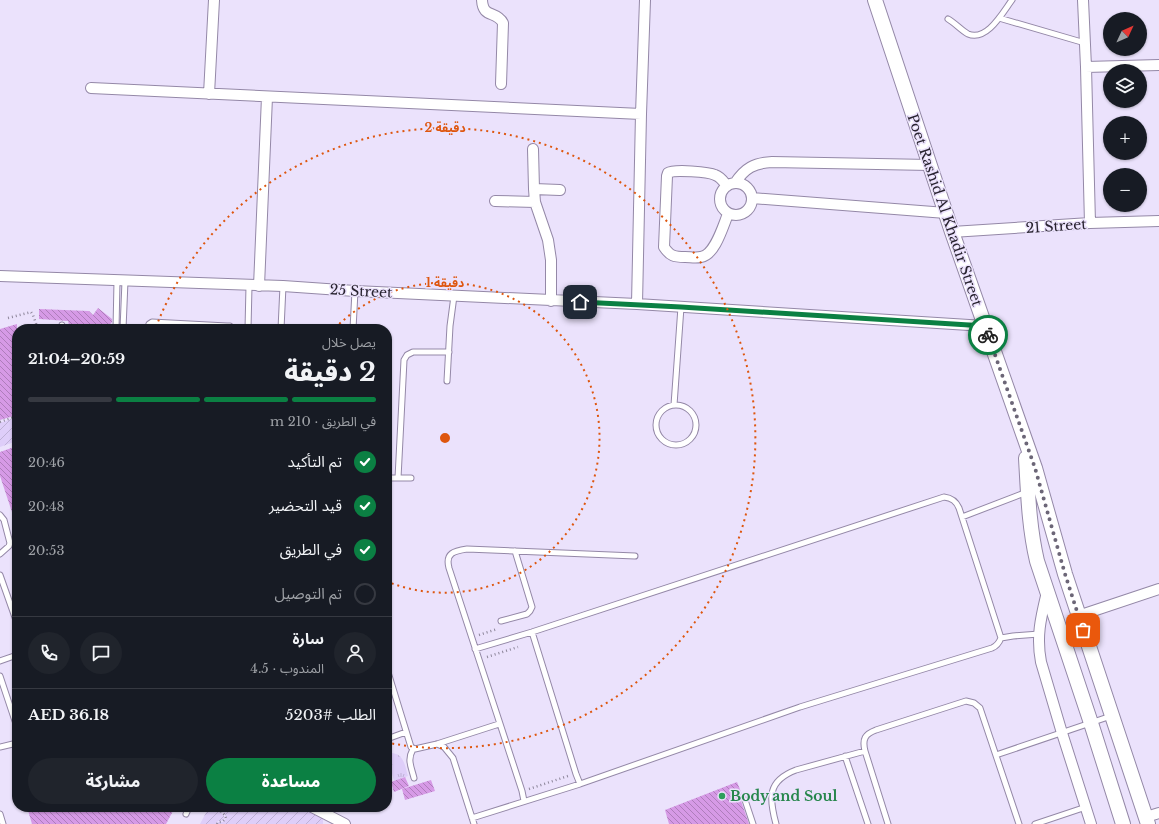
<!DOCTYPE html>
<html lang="ar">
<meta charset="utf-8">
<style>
:root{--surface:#171b24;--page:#20242c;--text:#f1f3f6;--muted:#9ea1a6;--line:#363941;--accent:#0b8043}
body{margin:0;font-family:"Libre Baskerville","Noto Sans Arabic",serif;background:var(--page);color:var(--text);direction:rtl;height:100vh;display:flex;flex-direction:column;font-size:15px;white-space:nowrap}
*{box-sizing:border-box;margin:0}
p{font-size:13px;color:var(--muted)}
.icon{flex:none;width:22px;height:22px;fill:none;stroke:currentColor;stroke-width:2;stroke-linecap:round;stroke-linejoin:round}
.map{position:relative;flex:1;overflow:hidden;direction:ltr}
.sheet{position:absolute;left:12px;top:324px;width:380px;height:488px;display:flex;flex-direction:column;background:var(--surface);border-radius:16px;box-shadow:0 1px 3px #0004;direction:rtl}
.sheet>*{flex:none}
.needle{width:26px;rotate:46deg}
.fabs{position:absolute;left:1103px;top:12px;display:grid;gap:8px}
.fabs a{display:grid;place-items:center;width:44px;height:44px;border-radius:50%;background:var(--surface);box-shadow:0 1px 3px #0004;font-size:20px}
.pin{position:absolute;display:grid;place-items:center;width:34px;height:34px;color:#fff;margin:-17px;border-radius:8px;box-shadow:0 2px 6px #0006}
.courier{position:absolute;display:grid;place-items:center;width:40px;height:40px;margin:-20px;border:3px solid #0b8043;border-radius:50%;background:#fff;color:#222;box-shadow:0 1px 5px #0007}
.overview em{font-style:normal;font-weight:800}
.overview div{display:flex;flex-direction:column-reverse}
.overview{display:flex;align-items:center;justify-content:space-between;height:68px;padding:0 16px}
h1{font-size:26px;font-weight:800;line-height:30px}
.bar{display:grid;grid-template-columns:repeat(4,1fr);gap:6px 4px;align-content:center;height:48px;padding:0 16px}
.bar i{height:5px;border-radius:3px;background:var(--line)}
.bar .current{background:var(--accent)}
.bar p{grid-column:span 4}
.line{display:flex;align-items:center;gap:10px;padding:0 16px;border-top:1px solid var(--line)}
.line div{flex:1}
.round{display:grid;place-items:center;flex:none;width:42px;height:42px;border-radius:21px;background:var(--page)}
ol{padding:0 16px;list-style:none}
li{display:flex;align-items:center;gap:12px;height:44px}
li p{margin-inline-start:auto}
li .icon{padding:4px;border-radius:50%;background:var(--accent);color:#fff;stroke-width:4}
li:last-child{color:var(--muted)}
li i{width:22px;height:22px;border:2px solid var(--line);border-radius:50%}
.action{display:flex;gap:8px;margin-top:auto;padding:8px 16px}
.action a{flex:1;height:46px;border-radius:24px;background:var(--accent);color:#fff;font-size:16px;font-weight:800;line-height:46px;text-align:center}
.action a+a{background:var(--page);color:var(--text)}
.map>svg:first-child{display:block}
.grass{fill:url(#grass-tufts)}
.garden{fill:url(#garden-furrows)}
.building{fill:url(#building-back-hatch)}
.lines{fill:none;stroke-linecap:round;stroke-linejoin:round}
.lane-casing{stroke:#9488a7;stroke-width:7}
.street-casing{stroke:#9488a7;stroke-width:12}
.secondary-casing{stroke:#9488a7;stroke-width:16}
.path{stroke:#8d869a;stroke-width:2.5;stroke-dasharray:1 3;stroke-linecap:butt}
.lane{stroke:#fff;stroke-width:5}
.street{stroke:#fff;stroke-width:10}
.secondary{stroke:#fff;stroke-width:14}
.done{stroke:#6c6677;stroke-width:4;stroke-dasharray:0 7.2}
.route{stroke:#0b8043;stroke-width:5}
.ring{fill:none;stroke:#de560e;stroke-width:2;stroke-dasharray:2 4}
.leisure-dot{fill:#2e9e5b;stroke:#ebe2fc;stroke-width:1.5}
.labels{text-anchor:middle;stroke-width:3;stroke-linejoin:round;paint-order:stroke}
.street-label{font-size:14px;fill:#28232f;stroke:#ebe2fc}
.leisure-label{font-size:14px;font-weight:bold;fill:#27864d;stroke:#ebe2fc;text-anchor:start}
.centre{fill:#de560e;stroke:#ebe2fc;stroke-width:2}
.ring-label{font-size:12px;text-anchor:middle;font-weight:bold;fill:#de560e;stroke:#ebe2fc;stroke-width:3;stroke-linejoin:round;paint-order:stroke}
</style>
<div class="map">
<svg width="1159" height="824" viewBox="0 0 1159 824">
<defs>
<pattern id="grass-tufts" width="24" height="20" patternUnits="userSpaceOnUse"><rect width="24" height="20" fill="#decef9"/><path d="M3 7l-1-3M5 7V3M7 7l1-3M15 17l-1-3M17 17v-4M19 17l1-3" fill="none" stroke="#beb1d6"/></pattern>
<pattern id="garden-furrows" width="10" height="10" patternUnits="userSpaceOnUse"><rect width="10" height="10" fill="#decef9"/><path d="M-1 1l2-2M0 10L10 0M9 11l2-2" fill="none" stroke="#beb1d6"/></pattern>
<pattern id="building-back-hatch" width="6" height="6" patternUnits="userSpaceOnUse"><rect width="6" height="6" fill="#d69ae6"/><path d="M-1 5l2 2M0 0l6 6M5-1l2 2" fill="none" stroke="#ae7dbb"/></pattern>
</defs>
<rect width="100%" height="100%" fill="#ebe2fc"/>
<path class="grass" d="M392,753c12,1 13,13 16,23l-9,3 2,8 -4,2 -7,-21h-3v-13z
M387,770l6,20 -6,2z"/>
<path class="garden" d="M17,417v24l-17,6v-24z
M209,807h14l-2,5c1,2 3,3 4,6l-3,3h-4l-2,3h-16z
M223,807h85l15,8v9h-106l1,-2h5l3,-4 -1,-3 -3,-4z"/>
<path class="building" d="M98,308l14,11v3l-6,7h-36l-2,-8 -29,-2v-10l50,2 4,4z
M17,324v91l-17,5v-91z
M17,446v75h-2l-15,-45v-24z
M405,777l4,9 -15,6 -3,-10z
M431,780l4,11 -30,9 -3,-11z
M737,782l6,15 -2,4 8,23h-80l-4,-14z
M27,807h142l1,2 3,2 -7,13h-134z"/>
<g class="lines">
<defs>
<path id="lane" d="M999,18l86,25
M948,19c7,4 13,11 20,15 19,8 35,-22 44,-34
M62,325l1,4
M116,329l1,-48
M123,329l2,-48
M147,329l2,-5 3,-2 75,4h3l3,3
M248,329l1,-43
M281,329l2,-43
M353,329l2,-38
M447,381l3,-55 4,-30
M656 425a20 20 0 1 1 40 0a20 20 0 1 1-40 0Z
M674,405l7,-98
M387,478h24
M398,478l6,-118 3,-5 6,-3h36
M0,515l4,5 6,23 -1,3 -9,8
M962,517l65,-25
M0,575l17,48
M501,621l26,-7 3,-3 2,-4 -17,-56
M532,632l44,142 4,10
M1001,638l12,-2 26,-2
M0,661l17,-6
M387,669l24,78 4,2 22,-5 62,-20
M0,676l17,51
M387,739l19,-7
M437,744l7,3 9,11 21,66
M0,747l17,-4
M413,749c-6,11 -2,17 1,29
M996,755l115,-39
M845,756l23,68
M745,800l8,24
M524,801l-2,-10 -73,-223c-4,-15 5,-17 18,-19l168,7
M0,814l3,10
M186,814l3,-7
M472,818l108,-34 220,-77 192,-59c5,-2 7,-5 9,-10l-42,-130c-3,-7 -7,-10 -15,-11l-412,135 -57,17
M776,824c-7,-26 -9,-43 20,-54l69,-19
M888,824l-23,-73c-3,-12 0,-17 11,-21l90,-29 8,2 6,5 39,116
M1035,824l51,-17"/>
<path id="street" d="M482,0c1,19 14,10 21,23l-2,61
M1083,0l3,67 4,156
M1086,67l73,-2
M91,88l550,26
M209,94l5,-94
M533,149l1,40 1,13 13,38 3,20v41
M735,183c10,-15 19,-20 37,-21l158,3
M720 199a16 16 0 1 1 32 0a16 16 0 1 1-32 0Z
M727,186c-4,-5 -6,-9 -12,-11 -6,-3 -41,-6 -47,-2l-1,3 -3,71c6,9 10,10 21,10 5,0 11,1 16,0 14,-2 22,-31 27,-43
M534,189l26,1
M752,198l194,15
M495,201l40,1
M952,232l138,-9 69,-2
M0,276l283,10 72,5 282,13 348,22
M259,286l8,-189
M637,304l4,-190 4,-114
M1047,592c-6,25 -11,44 -6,70l21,71 29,91
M1078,616l81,-27
M312,807l33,17
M1146,817l13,-4"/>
<path id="secondary" d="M875,0l77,232 83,236 30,106 83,250
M1026,458c2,35 3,69 11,103l54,162 32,101"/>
</defs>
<use href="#lane" class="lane-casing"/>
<use href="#street" class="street-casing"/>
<use href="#secondary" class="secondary-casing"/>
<path class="path" d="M8,318l23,-6 2,3 5,14
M0,422l17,-6
M479,635l18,-6
M487,657l31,-10
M529,789l39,-13
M217,824l1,-2h4l4,-4 -1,-3 -4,-3 2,-5"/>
<use href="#lane" class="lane"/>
<use href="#street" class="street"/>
<use href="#secondary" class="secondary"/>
</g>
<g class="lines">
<path class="done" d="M988,335l47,133 30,106 18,56"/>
<path class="route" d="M580,302l101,5 304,19 3,9"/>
</g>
<g class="ring">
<path d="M335 328A155 155 0 1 1 388 582"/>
<path d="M156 327A310 310 0 1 1 389 743"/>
</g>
<circle class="leisure-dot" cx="722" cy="796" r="4"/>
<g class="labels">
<g class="street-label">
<text transform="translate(945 210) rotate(71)" y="5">Poet Rashid Al Khadir Street</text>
<text transform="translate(1056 226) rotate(-4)" y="5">21 Street</text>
<text transform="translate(361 291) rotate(3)" y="5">25 Street</text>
</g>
<g class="leisure-label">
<text x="730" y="801">Body and Soul</text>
</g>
</g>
<circle cx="445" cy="438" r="6" class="centre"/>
<g class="ring-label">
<text x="445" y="132">2 دقيقة</text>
<text x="445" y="287">1 دقيقة</text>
</g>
</svg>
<div class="fabs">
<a><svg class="needle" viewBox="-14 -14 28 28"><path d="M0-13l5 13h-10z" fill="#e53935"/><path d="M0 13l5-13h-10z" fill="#9ea1a6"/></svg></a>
<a><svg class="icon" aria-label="layers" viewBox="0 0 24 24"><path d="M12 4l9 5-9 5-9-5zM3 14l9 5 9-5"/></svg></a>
<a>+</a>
<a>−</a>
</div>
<div class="pin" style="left:1083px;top:630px;background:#ea580c"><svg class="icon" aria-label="bag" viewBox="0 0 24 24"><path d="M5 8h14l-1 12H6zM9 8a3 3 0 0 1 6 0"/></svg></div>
<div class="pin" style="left:580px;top:302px;background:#1f2937"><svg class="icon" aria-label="home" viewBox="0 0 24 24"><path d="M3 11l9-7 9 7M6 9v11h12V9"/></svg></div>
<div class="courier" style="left:988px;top:335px"><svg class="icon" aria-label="bike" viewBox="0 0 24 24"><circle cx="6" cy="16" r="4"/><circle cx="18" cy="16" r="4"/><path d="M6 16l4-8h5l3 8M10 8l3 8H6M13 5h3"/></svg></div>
<section class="sheet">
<div class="overview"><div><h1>2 دقيقة</h1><p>يصل خلال</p></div><em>20:59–21:04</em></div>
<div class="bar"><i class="current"></i><i class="current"></i><i class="current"></i><i></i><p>في الطريق · 210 m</p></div>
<ol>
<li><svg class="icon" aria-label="check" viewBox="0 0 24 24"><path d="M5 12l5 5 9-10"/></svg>تم التأكيد<p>20:46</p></li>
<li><svg class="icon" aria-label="check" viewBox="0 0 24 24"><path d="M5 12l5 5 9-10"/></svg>قيد التحضير<p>20:48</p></li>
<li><svg class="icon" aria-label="check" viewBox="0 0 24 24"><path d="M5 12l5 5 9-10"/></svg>في الطريق<p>20:53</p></li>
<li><i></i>تم التوصيل</li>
</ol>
<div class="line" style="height:72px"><a class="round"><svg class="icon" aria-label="person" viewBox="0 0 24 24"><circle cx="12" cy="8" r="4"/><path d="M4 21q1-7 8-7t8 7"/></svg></a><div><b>سارة</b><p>المندوب · 4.5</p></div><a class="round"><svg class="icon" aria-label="chat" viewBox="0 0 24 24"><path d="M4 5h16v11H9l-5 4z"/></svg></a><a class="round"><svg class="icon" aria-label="phone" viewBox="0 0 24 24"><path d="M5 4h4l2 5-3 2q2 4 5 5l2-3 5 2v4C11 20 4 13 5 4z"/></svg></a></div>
<div class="line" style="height:52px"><div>الطلب #5203</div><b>AED 36.18</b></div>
<div class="action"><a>مساعدة</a><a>مشاركة</a></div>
</section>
</div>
